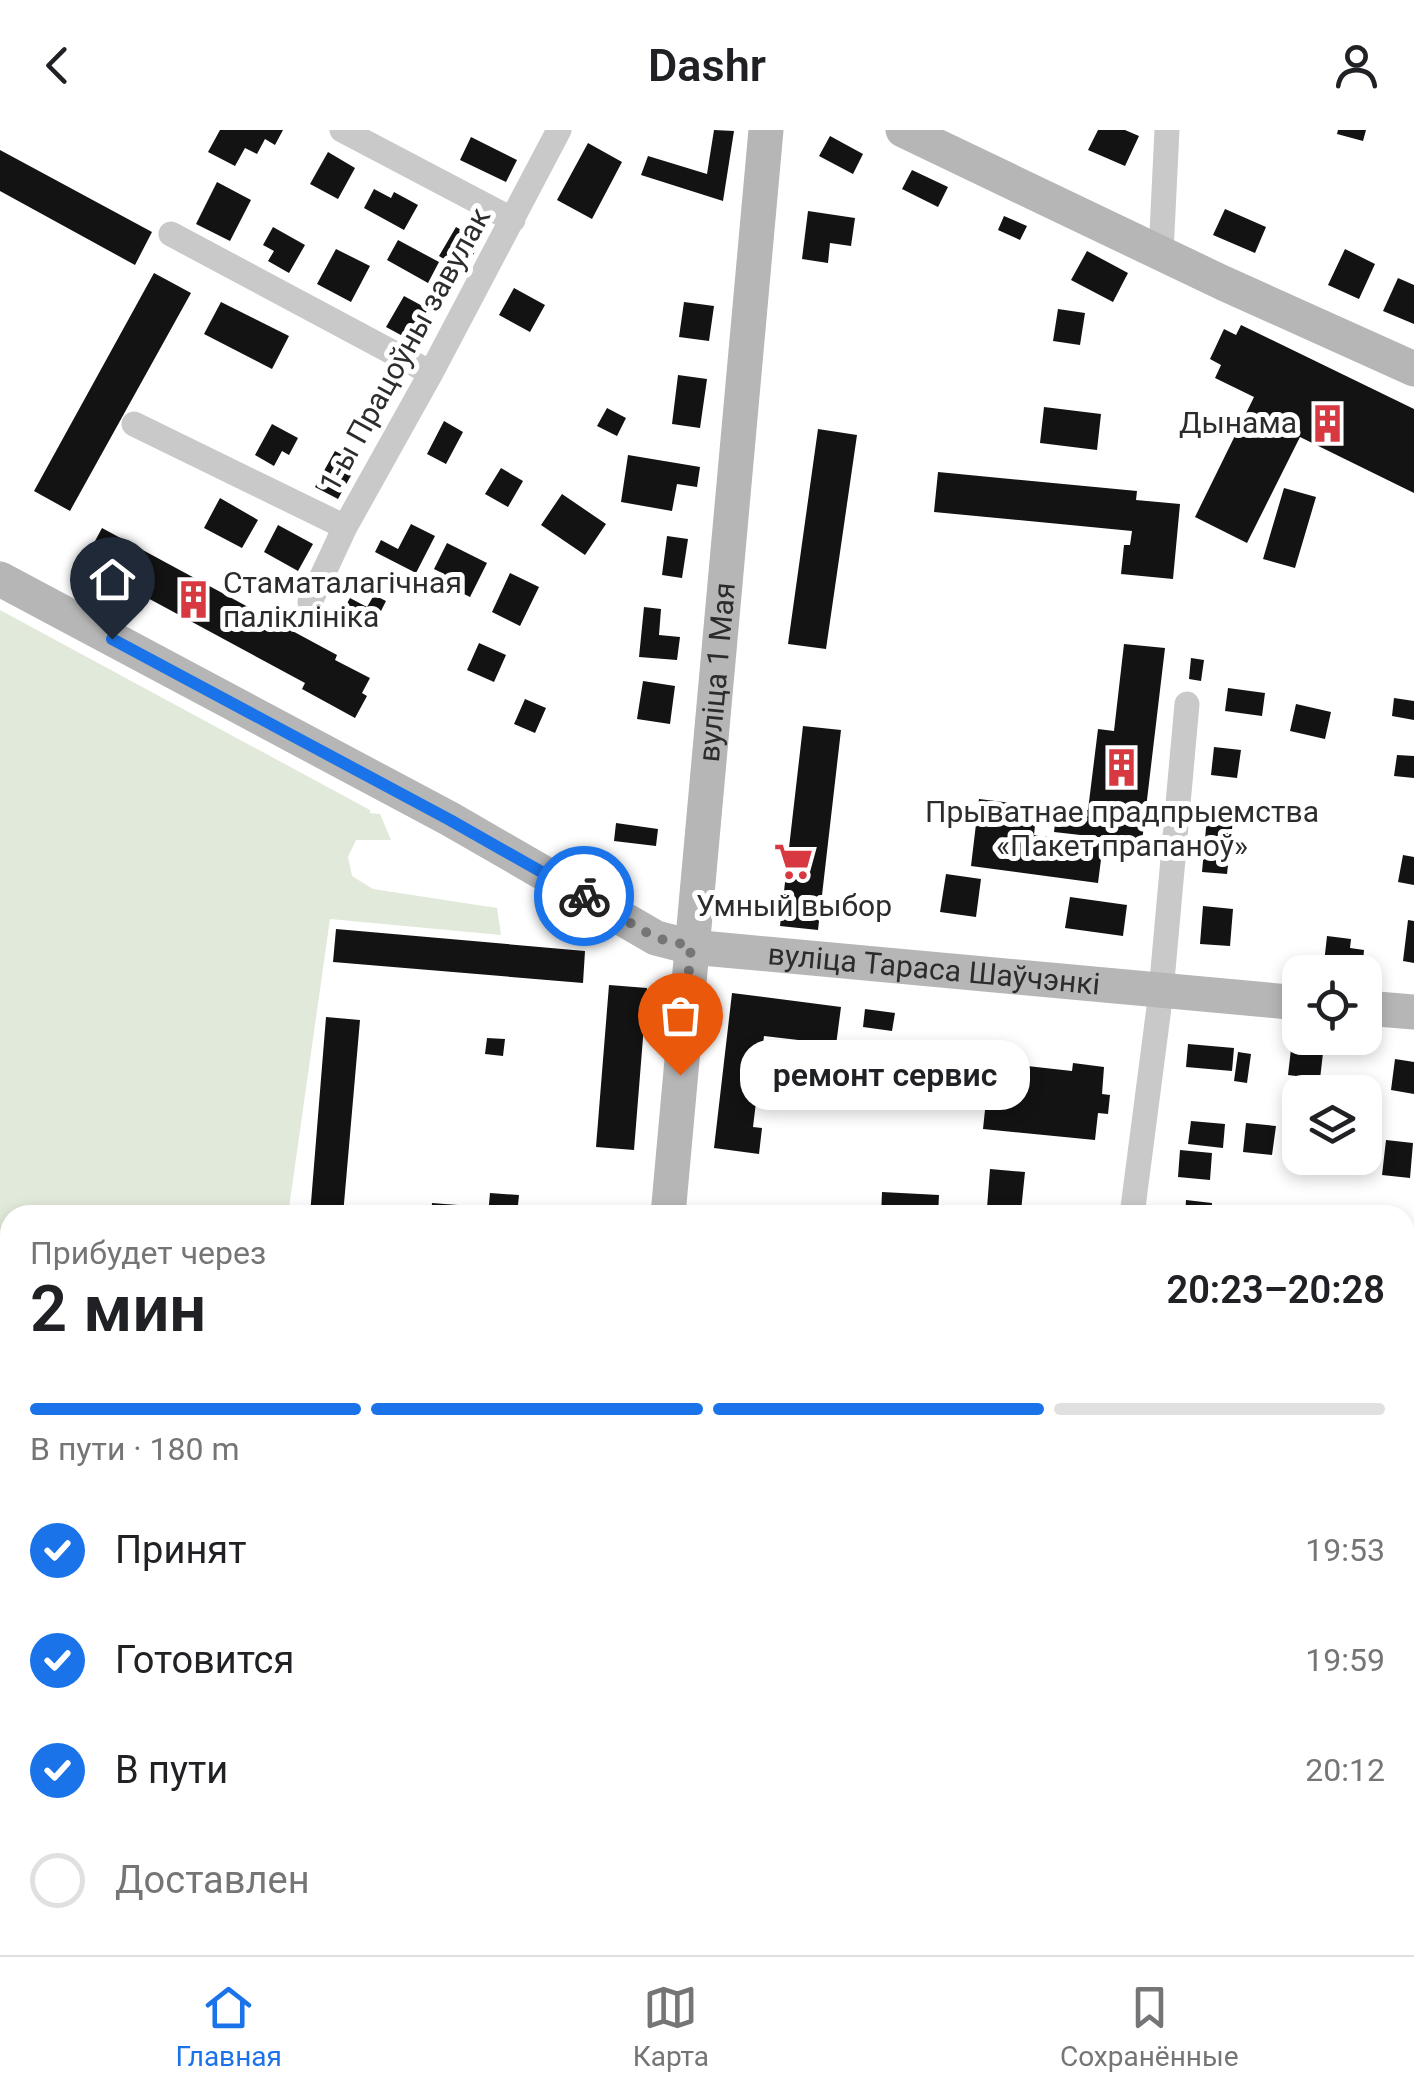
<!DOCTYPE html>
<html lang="ru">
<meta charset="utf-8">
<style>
:root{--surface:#fff;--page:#f2f2f2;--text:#202124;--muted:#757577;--line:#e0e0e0;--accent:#1a73e8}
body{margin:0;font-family:Roboto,sans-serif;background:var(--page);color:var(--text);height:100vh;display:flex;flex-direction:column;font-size:38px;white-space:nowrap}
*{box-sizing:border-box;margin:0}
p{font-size:32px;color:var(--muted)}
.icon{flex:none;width:55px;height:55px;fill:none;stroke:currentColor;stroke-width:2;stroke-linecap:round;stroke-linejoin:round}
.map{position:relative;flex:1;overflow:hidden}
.sheet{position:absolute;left:0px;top:1075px;width:1415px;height:750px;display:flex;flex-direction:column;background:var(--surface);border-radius:30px 30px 0 0;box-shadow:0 5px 15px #0003}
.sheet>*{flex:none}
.tools{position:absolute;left:1282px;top:825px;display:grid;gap:20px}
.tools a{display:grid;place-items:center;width:100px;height:100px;border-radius:20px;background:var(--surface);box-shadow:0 5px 15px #0003;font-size:50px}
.pin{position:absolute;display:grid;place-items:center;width:85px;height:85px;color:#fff;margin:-102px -42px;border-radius:50% 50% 50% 0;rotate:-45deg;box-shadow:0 0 10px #0007}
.pin .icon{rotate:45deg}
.courier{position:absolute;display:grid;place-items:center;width:100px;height:100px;margin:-50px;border:8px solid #1a73e8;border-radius:50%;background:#fff;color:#222;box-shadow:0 2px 12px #0007}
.bubble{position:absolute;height:70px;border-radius:30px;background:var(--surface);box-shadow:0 5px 15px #0003;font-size:32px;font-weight:600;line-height:70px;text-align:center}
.overview em{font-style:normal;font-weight:600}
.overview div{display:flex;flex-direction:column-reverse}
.overview{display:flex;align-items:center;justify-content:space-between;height:170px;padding:0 30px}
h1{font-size:65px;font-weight:600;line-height:75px}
.bar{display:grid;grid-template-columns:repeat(4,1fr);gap:15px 10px;align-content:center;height:120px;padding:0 30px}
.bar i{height:12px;border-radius:8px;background:var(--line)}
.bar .selected{background:var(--accent)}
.bar p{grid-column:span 4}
ol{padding:0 30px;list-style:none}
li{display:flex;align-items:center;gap:30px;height:110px}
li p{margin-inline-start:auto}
li .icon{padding:10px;border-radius:50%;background:var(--accent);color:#fff;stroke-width:4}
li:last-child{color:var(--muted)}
li i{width:55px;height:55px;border:5px solid var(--line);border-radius:50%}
header{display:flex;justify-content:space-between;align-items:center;height:130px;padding:0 30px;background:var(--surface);font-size:45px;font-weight:600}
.tab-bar{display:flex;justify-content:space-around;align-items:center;height:140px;border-top:2px solid var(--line);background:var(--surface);font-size:28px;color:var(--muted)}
.tab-bar a{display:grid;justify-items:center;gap:5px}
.tab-bar .selected{color:var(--accent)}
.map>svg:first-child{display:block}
.green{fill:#e1e9da}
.building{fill:#131313}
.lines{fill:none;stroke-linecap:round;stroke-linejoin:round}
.street{stroke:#c9c9c9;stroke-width:25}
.secondary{stroke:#b6b6b6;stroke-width:35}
.done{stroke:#767676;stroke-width:10;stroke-dasharray:0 18}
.route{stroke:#1a73e8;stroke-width:12}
.labels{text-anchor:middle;stroke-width:10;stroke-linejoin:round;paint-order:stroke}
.street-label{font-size:30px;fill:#2c2c2c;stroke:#fff}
.poi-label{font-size:30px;fill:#2c2c2c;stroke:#fff}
</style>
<header><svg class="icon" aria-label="back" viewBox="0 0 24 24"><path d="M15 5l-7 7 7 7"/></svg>Dashr<svg class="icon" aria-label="person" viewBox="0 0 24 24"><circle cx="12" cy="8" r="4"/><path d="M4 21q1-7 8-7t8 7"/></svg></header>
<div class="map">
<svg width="1414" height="1825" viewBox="0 0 1414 1825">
<rect width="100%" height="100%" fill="#fff"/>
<path class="green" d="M0,480l370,200v3l10,1 11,26h-35l-8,17 4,19 21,13 124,19 4,27 -171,-16 -42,296h-278v295l-10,-2z"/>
<path class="building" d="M220,0h63l-8,15 -10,-6 -8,15 -12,-6 -10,18 -27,-14z
M714,0l20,1 -11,70 -82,-26 7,-19 59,18z
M1098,0h27l14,6 -14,30 -37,-16z
M1338,0h28l-3,11 -26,-7z
M830,6l33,18 -10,20 -34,-18z
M471,7l46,23 -11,22 -46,-22z
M588,13l34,19 -30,57 -35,-19z
M0,20l152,82 -17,33 -135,-74z
M328,22l27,16 -17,31 -28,-15z
M912,40l36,17 -10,20 -36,-18z
M217,52l34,18 -21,41 -34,-17z
M374,59l17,9 3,-6 24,13 -14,25 -40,-22z
M1225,79l41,18 -11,26 -42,-18z
M808,81l47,7 -4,28 -21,-3 -2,20 -26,-4z
M1004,86l23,10 -7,14 -22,-10z
M273,97l32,18 -16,28 -21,-12 6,-10 -11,-6z
M456,97l25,14 -17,30 -25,-15z
M398,110l41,22 -11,21 -41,-23z
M336,119l34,17 -19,36 -34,-18z
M1345,119l30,15 -16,35 -31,-14z
M1087,121l41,22 -15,29 -42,-22z
M154,143l37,20 -121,218 -36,-20z
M1398,148l16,7v39l-31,-13z
M514,158l31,17 -15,27 -31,-17z
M404,166l24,13 -18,31 -24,-13z
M221,172l68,34 -17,33 -68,-35z
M684,172l30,4 -5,35 -30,-4z
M1058,179l27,4 -5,32 -27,-4z
M1241,195l173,84v84l-114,-56 -53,106 -52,-26 59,-120 -39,-19 6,-13 -11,-6 14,-30 12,6z
M678,245l29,4 -7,49 -28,-4z
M1044,277l57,7 -4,36 -57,-7z
M607,278l19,10 -9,18 -20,-10z
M444,291l19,11 -17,32 -19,-10z
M272,294l26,14 -9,17 -7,-4 -8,15 -19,-11z
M818,299l39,6 -31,214 -38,-5z
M335,321l15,8 -4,6 8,5 -16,29 -23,-12z
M628,325l72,12 -3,20 -20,-3 -5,27 -51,-9z
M501,338l22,13 -15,26 -23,-13z
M938,342l199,19 -1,9 44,4 -7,75 -52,-5 3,-29h6l2,-14 -198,-19z
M1284,358l32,9 -21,71 -32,-9z
M562,364l44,30 -21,31 -44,-30z
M220,368l38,22 -16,28 -38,-20z
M411,394l24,12 -19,37 -41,-21 6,-12 17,9z
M278,395l35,19 -15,27 -34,-19z
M102,398l235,127 -2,5 35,18 -8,15 5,3 -12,22 -53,-29 3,-6 -211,-114 -3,5 -11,-5z
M667,406l21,3 -6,39 -20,-3z
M447,413l40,20 -17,34 -30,-15 4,-8 -10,-5z
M510,443l29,14 -19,39 -28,-14z
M374,465l12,6 -11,22 -30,-16 5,-9 17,9z
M644,477l17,2 -2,26 21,2 -3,23 -38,-3z
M479,513l27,12 -12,27 -27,-12z
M1124,514l41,4 -23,194 -88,-10 3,-26 31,4 10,-81 16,2z
M1191,528l13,2 -3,21 -12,-2z
M643,551l32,5 -5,38 -33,-5z
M1228,558l37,5 -3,23 -37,-5z
M1394,568l20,3v19l-22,-4z
M525,569l21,9 -11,25 -21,-9z
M1296,574l35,8 -6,27 -35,-8z
M803,596l38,4 -23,200 -38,-4z
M1214,617l27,3 -4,28 -26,-3z
M1397,625l17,1v22l-20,-2z
M979,669l58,7 -3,29 69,9 -5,39 -127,-17z
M1207,687l26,3 -6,54 -25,-2z
M616,693l42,6 -2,17 -42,-5z
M1403,725l11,2v28l-16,-3z
M946,744l35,5 -5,38 -36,-5z
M1070,767l57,8 -4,31 -58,-8z
M1203,776l30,3 -3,37 -30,-2z
M1408,790l6,1v42l-11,-2z
M336,799l249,22 -2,32 -250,-21z
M1327,806l24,3 -1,9 14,2 -2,22h-39z
M609,855l38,3 -13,162 -38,-3z
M732,863l109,14 -6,46 -29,-4 1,-8 -43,-5 -11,91 9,1 -3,26 -45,-6z
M865,879l30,4 -3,18 -29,-4z
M326,887l34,3 -17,195h-33z
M487,908l18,1 -2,17 -18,-2z
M1188,914l46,4 -2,23 -46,-4z
M1291,919l32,4 -3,26 -32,-4z
M1238,922l13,2 -4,29 -13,-2z
M1395,929l19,3v32l-23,-4z
M990,932l82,9 1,-8 31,4 -2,27 8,1 -2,19 -10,-1 -3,27 -112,-11z
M1191,991l34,3 -2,24 -35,-4z
M1246,993l30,3 -4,29 -29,-3z
M1386,1010l27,3 -3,35 -28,-3z
M1180,1020l32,3 -2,27 -32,-3z
M990,1039l35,3 -4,39 -34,-3z
M882,1062l57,3 -1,20h-57z
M490,1063l29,2 -2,20h-29z
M1186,1070l26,3 -1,12h-26z
M432,1073l26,2 -1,10h-26z
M8,1585h2v36l-8,-1z
M0,1667l10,1v16l-10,-1z
M20,1815h44l-6,10h-44z
M408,1815h27l-1,10h-27z"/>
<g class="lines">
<path class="street" d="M342,0l171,90
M171,104l260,139
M1161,123l6,-123
M134,294l211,103
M310,472l35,-75 86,-154 128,-243
M1132,1085l29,-223 26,-288
M1405,1556l9,-125
M1405,1639l9,1
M1054,1825v-10
M1384,1825l1,-10"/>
<g class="secondary">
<path d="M903,0l320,153 191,86"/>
<path id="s1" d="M0,449l450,240 206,119 35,9 609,56"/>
<path d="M1365,878l49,4"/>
<path id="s2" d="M668,1085l98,-1085"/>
<path d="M0,1421l10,2"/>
<path d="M601,1825l1,-10"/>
</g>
</g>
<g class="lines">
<path class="done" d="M584,766l72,42 35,8 -11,129"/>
<path class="route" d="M112,509l338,181 134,76"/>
</g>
<defs>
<symbol id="building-bare" viewBox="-9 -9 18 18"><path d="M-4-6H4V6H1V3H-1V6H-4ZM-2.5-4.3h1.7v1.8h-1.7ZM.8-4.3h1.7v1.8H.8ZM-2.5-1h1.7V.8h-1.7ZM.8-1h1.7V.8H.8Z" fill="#d83840" stroke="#fff" stroke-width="2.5" paint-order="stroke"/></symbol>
<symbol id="supermarket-bare" viewBox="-9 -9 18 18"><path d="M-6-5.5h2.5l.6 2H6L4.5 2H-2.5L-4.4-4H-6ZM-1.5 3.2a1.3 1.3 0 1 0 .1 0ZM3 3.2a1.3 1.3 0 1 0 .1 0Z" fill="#d83840" stroke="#fff" stroke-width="2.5" paint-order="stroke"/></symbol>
</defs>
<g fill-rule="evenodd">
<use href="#building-bare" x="1300" y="266" width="55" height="55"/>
<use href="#building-bare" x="166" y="442" width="55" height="55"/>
<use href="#building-bare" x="1094" y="610" width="55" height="55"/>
<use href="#supermarket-bare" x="766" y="704" width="55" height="55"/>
</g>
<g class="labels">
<g class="street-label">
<text transform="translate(405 220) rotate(-61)" y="10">1-ы Працоўны завулак</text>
<text dy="10" stroke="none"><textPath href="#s2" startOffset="545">вуліца 1 Мая</textPath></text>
<text dy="10" stroke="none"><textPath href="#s1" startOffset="1028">вуліца Тараса Шаўчэнкі</textPath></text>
</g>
<g class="poi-label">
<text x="1297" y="303" text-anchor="end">Дынама</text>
<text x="223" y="463" text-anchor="start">Стаматалагічная<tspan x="223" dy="34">паліклініка</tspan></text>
<text x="1122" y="692">Прыватнае прадпрыемства<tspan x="1122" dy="34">«Пакет прапаноў»</tspan></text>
<text x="794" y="786">Умный выбор</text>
</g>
</g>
</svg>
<div class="tools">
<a><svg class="icon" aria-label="locate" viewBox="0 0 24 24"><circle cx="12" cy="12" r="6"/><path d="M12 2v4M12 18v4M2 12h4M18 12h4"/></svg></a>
<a><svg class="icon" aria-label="layers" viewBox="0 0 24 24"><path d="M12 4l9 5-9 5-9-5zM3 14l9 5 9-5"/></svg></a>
</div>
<div class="pin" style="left:680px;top:945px;background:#ea580c"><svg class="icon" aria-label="bag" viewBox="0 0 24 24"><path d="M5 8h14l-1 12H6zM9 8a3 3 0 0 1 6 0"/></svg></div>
<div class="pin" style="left:112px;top:509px;background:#1f2937"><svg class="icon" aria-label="home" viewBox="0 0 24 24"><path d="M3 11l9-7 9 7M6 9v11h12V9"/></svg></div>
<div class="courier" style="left:584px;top:766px"><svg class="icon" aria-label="bike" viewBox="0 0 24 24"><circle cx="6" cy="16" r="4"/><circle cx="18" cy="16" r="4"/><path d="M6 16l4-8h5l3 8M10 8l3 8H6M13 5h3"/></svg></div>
<div class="bubble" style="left:740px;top:910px;width:290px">ремонт сервис</div>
<section class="sheet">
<div class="overview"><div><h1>2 мин</h1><p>Прибудет через</p></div><em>20:23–20:28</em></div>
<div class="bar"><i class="selected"></i><i class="selected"></i><i class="selected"></i><i></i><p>В пути · 180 m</p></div>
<ol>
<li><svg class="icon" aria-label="check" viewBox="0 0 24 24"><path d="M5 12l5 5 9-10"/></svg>Принят<p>19:53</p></li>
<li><svg class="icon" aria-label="check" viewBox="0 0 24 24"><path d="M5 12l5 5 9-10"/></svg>Готовится<p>19:59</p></li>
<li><svg class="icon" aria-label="check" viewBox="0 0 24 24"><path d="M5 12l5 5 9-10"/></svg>В пути<p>20:12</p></li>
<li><i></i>Доставлен</li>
</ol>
</section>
</div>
<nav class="tab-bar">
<a class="selected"><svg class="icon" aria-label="home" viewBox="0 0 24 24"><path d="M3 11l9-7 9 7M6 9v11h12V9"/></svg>Главная</a>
<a><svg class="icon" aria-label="map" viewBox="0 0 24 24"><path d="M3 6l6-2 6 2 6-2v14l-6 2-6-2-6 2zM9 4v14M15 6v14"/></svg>Карта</a>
<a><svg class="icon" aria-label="saved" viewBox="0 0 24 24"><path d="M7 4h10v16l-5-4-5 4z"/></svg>Сохранённые</a>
</nav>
